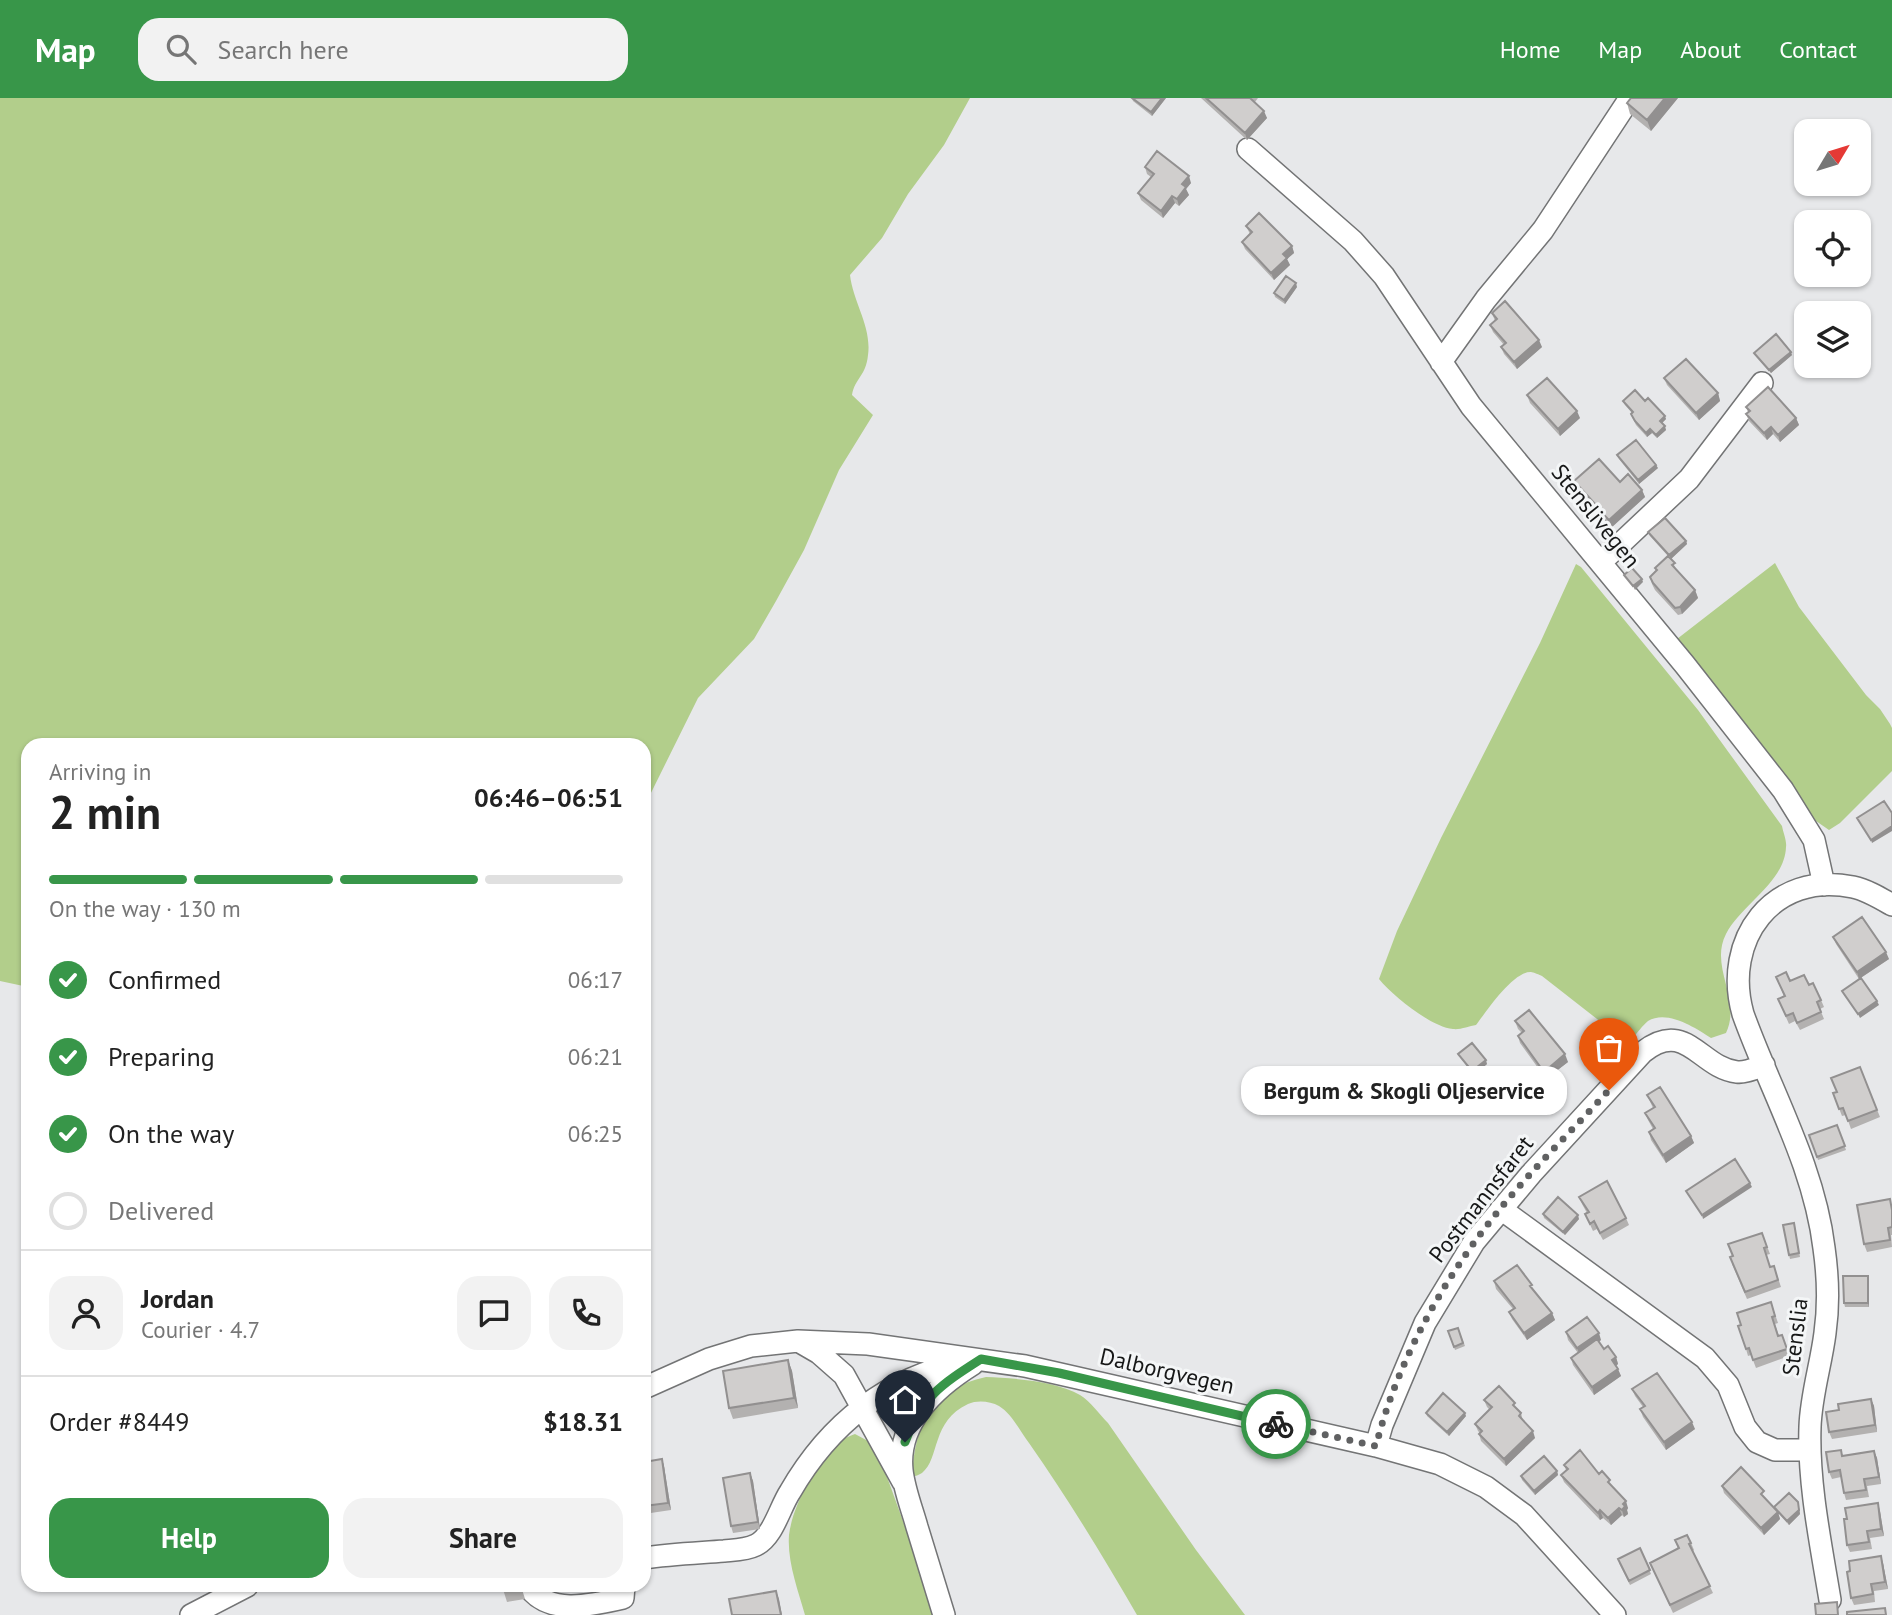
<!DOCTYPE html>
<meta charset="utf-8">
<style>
:root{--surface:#fff;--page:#f2f2f2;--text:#222;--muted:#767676;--line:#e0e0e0;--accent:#389649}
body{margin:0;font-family:"PT Sans",sans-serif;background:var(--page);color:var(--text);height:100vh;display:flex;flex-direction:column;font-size:26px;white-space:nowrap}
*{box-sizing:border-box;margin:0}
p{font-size:23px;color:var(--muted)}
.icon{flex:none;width:38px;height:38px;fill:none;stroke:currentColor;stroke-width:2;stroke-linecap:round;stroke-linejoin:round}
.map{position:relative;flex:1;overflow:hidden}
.drawer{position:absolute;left:21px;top:640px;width:630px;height:854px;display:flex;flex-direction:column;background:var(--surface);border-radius:21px;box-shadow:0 2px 5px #0004}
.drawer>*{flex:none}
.needle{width:46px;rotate:52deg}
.tools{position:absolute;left:1794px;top:21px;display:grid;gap:14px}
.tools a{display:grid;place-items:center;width:77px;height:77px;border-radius:14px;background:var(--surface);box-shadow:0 2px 5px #0004;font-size:35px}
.pin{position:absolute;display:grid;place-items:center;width:60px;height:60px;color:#fff;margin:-72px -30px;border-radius:50% 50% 50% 0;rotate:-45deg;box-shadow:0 0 7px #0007}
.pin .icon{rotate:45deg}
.courier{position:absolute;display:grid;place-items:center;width:70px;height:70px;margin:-35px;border:5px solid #389649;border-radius:50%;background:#fff;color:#222;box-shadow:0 2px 9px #0007}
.bubble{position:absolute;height:49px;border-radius:21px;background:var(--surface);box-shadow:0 2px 5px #0004;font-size:23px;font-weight:600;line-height:49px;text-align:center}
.overview em{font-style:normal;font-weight:600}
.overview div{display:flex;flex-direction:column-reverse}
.overview{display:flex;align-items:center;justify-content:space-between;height:119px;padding:0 28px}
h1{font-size:46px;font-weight:600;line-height:52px}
.bar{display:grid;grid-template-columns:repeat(4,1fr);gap:10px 7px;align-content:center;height:84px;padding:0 28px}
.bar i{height:9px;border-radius:5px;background:var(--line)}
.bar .on{background:var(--accent)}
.bar p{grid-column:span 4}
.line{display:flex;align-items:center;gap:18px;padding:0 28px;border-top:2px solid var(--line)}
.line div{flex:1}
.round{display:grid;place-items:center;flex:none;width:74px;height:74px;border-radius:21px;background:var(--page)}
ol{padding:0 28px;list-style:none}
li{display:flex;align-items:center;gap:21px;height:77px}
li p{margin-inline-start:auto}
li .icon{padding:7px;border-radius:50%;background:var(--accent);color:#fff;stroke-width:4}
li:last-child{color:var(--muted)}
li i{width:38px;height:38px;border:4px solid var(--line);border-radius:50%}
.action{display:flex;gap:14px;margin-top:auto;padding:14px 28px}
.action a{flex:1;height:80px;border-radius:21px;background:var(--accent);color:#fff;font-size:28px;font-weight:600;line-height:80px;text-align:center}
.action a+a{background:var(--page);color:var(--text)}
header{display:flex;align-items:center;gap:42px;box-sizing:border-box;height:98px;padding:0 35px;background:var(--accent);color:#fff}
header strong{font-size:33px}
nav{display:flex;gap:38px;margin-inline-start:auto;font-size:24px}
.search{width:490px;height:63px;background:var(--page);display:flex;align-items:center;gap:18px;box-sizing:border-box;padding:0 24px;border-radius:21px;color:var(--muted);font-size:26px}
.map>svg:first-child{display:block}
.green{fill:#b2ce8b}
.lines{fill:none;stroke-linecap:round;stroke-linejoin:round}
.minor-casing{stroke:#737475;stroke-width:24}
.minor{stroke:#fff;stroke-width:21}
.wall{fill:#b3b1b0}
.shaded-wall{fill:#929090}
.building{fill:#d0cecd;stroke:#929090;stroke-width:2}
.done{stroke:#606162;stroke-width:7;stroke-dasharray:0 12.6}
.route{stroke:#389649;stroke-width:9}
.labels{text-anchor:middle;stroke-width:6;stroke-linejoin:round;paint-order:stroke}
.street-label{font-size:23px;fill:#171818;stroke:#f4f6f7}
</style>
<header>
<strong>Map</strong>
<div class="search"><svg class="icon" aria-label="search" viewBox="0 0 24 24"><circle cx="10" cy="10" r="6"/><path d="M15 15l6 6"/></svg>Search here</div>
<nav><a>Home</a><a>Map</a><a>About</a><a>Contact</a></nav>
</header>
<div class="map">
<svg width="1892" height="1517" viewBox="0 0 1892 1517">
<rect width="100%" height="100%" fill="#e7e8ea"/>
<path class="green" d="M0,0h970l-26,47 -36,49 -26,44 -32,37c3,27 22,52 18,80 -2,21 -13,23 -16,40l21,20 -34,55 -35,80 -28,51 -22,38 -56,59 -54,109v-61h-616v241l-28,-6z
M1775,465l24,44 67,88 14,14 10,15 2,4v43l-52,52 -11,7 -13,-9 -57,-80 -82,-102z
M1576,466l5,3 117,143 84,116c1,6 5,15 4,21 -1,35 -45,58 -60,87 -17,33 16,65 0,99l-15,5c-15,-10 -44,-29 -63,-17 -5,4 -11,12 -15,17l-27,-12 -64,-50c-2,-1 -9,-4 -11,-4 -18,-1 -45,40 -55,53 -7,1 -16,5 -23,4 -22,-2 -60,-33 -74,-50l18,-48 44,-93 99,-195z
M986,1279c27,1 71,4 94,18 11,7 19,19 28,28l88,127 49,65h-108c-34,-59 -69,-116 -108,-172 -9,-12 -17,-29 -30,-37 -9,-5 -22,-6 -31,-2 -37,17 -28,55 -46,69 -3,2 -7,3 -10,4 3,-53 19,-88 74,-100z
M855,1336l13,7 14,22 55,152h-132c-7,-25 -18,-54 -16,-80 3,-27 28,-78 51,-94 4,-3 10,-5 15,-7z"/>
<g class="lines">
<defs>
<path id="minor" d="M1248,51l105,92 31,35 87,130 214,259 98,125 31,50 10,45
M1441,264l45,-63 57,-69 87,-132
M1601,464l88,-83 73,-96
M1501,1111l204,149 23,27 17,42 12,15 18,8h35
M800,1244l19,11 25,22 59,107
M644,1290l65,-29 42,-13 47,-5 70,3 157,22 351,80 64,18 46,23 38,28 91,100
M1376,1348l6,-21 43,-102 49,-81 57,-68 112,-122c43,-34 57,16 94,20 9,1 19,-4 27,-7
M644,1460c26,-4 54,-5 80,-7 10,-1 22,-1 32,-6 17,-8 24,-38 34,-53 39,-68 98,-115 175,-130
M528,1488c19,29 61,20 95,12l1,-12
M1830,1502c-9,-55 -22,-117 -20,-173 1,-32 11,-62 15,-94 4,-28 3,-57 -1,-85 -10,-83 -53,-156 -81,-234 -21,-74 30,-144 110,-127 14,3 27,11 39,18
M191,1517l56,-29
M944,1517c-9,-29 -18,-59 -27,-88 -5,-18 -13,-38 -15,-57 -5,-49 34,-83 71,-106"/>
</defs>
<use href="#minor" class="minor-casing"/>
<use href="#minor" class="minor"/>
</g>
<path class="wall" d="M1132,0h34l-14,18 -19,-15z
M1201,0h57l-3,4 12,16 -20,22z
M1678,0l-27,33 -21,-17 -3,-11z
M1145,69l46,16 -5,6 3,6 -10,11 -4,-3 -12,15 -22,-18 -3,-7 13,-16 -4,-3z
M1246,128l46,20 2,7 -7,6 3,6 -16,15 -29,-31 -3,-7 8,-8z
M1297,189l-12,17 -10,-7 -1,-4z
M1492,215l50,34 -25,22 -13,-15 -3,-7 3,-2 -11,-13 -3,-7 5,-4z
M1754,255l38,2 -21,18 -15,-17z
M1664,280l54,15 2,8 -21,19 -32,-35z
M1527,297l53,23 -20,18 -30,-33z
M1623,303h22l21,18 -4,4 4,7 -9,8 -5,-5 -5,4 -11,-12 -4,-8 -1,-3 1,-1 -7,-8z
M1746,309l50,11 3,7 -19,17 -7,-8 -6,6 -18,-19 -3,-7 2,-2z
M1617,357l41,13 -19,16 -20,-25z
M1574,383l46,1 22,8 3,7 -33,30 -5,-5 -3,2 -7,-8 -3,-8 -17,-19z
M1648,434l38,9 1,3 -16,15 6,12 18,19 3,8 -16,16 -4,1 -23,-25 -3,-6 -2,-7 6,-6 -1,-3 13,-12 -18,-20z
M1833,839l56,22 -30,20 -23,-35z
M1776,879l14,4 19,4 12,15 3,7 -4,2 4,10 -24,11 -5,-9 -6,3 -8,-18 3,-10z
M1515,923l53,41 -22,17 -26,-36 -2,-7 4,-3 -4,-4z
M1458,956l29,10 -13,11 -14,-18z
M1860,969l20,50 -29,12 -5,-14 -4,1 -9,-23 4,-1z
M1647,997l44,41 3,7 -28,20 -15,-23 -2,-8 4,-3 -5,-9 -3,-7 8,-5z
M1837,1027l9,25 -28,10 -9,-25z
M1579,1099l47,21 3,7 -26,15 -6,-11 -4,2 -8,-17 2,-1 -5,-9z
M1892,1106v31h-1l1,12 -25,5 -3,-8z
M1543,1116l36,5 -14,16 -21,-17z
M1795,1128l5,31 -10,2 -1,-4z
M1762,1135l8,21 -4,1 4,12 4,-1 7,21 -34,12 -15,-35 1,-8z
M1869,1181v28h-24l-1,-4z
M1494,1183l39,10 19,22 3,7 -28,20 -15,-21 -3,-7 4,-3 -17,-20z
M1771,1204l7,21 -3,1 4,12 3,-1 7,21 -33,12 -5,-13 -3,1 -2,-7 -5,-24z
M1458,1230l7,18 -10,4 -7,-19z
M1566,1234l35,8 -2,2 5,7 12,8 2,7 -2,2 5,10 -27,19 -21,-30 -2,-7 7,-5 -10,-13z
M788,1262l4,11 6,37 -65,11 -4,-11z
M1632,1291l63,40 -29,21 -23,-33 -3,-8 3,-2 -8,-11z
M1871,1301l3,7 3,26 -45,7 -3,-7z
M1484,1302l33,9 4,4 2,8 12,17 -29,28 -25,-25 -2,-7 1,-1 -2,-2 -3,-7 15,-14 -3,-3z
M1426,1315l40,3 -17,20 -22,-20z
M1874,1353l3,7 4,26 -14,2 2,11 -23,3 -2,-7 -3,-16 -9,2 -3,-7 14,-16z
M662,1361l2,7 7,44 -27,4v-52z
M1564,1367l35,9 13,13 16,21 -1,2 1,4 -4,3 -2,-2 -11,10 -8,-7 -3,2 -36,-38 -3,-7 5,-5z
M1557,1373l1,4 -23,20 -13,-15 -1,-4z
M750,1375l3,8 7,48 -27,4 -2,-7z
M1722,1388l44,12v1l9,10 -1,-2 24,-5 2,12 -11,11 -11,-12 2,6 -16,16 -40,-42z
M1880,1413l4,25 -14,2 2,11 -22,3 -3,-7z
M1675,1442l16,3 3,7 -1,1 20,42 -40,20 -23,-50 28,-14z
M1640,1450l11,26 -21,11 -11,-22z
M1883,1465l5,26 -14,2 1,11 -21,3 -3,-7z
M502,1488h19l4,13 -18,3z"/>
<path class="shaded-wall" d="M1162,0h4l-14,18 -1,-4z
M1665,0h13l-27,33 -4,-11z
M1264,13l3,7 -20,22 -2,-7z
M1189,78l2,7 -5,6 3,6 -10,11 -2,-7 5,-15z
M1172,98l3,7 -12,15 -2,-7z
M1292,148l2,7 -7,6 3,6 -16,15 -3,-7 12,-19z
M1296,185l1,4 -12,17 -1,-4z
M1539,242l3,7 -25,22 -3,-7z
M1791,254l1,3 -21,18 -2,-3z
M1718,295l2,8 -21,19 -3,-7z
M1577,313l3,7 -20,18 -2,-7z
M1665,318l1,3 -5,5 -1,-3z
M1796,320l3,7 -19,17 -2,-7z
M1665,328l1,4 -9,8 -1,-3z
M1771,329l2,7 -6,6 -3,-7z
M1650,331l2,4 -5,4 -1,-4z
M1656,367l2,3 -19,16 -1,-4z
M1642,392l3,7 -33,30 -3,-7z
M1604,417l3,7 -3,2 -2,-7z
M1686,443l1,3 -16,15 -2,-4z
M1642,481l1,3 -8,8 -2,-4z
M1695,492l3,8 -16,16 -2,-7z
M1892,728v5l-20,12 -1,-3z
M1886,854l3,7 -30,20 -2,-7z
M1877,903l2,4 -19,13 -2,-4z
M1565,956l3,8 -22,17 -2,-7z
M1486,962l1,4 -13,11 -2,-4z
M1691,1038l3,7 -28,20 -3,-8z
M1750,1085l2,4 -49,32 -1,-4z
M1578,1117l1,4 -14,16 -2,-3z
M1868,1178l1,3v28l-1,-4z
M1552,1215l3,7 -28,20 -3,-7z
M1599,1235l2,7 -21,15 -3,-7z
M1616,1259l2,7 -4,3 -2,-7z
M788,1262l4,11 6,37 -4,-10z
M1618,1271l3,7 -27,19 -2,-8z
M1871,1301l3,7 3,26 -2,-7z
M1465,1315l1,3 -17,20 -2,-4z
M1692,1324l3,7 -29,21 -2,-8z
M1533,1333l2,7 -29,28 -2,-7z
M1874,1353l3,7 4,26 -2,-7z
M662,1361l2,7 7,44 -3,-7z
M1557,1373l1,4 -23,20 -1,-4z
M750,1375l3,8 7,48 -2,-7z
M1626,1403l2,7 -1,2 1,4 -4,3 -2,-7 1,-6z
M1798,1404l2,12 -11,11 -2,-4z
M1878,1405l2,8 4,25 -3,-7z
M1619,1410l3,7 -11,10 -3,-7z
M1600,1412l3,8 -3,2 -2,-7z
M1778,1414l2,7 -16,16 -3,-7z
M1881,1458l2,7 5,26 -3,-7z
M776,1493l3,8 3,16h-1z"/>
<path class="building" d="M1132,0h30l-11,14z
M1206,0h44l14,13 -19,22z
M1631,0h34l-18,22 -20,-17z
M1157,53l32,25 -7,8 4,3 -9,12 -5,-3 -11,15 -23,-18 16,-19 -9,-7z
M1259,115l33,33 -9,8 4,4 -16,15 -29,-31 10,-10 -6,-6z
M1286,178l10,7 -12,17 -10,-7z
M1505,203l34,39 -25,22 -13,-15 5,-4 -16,-18 7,-6 -5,-6z
M1776,236l15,18 -22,18 -15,-17z
M1686,261l32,34 -22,20 -32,-35z
M1547,280l30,33 -19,18 -31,-34z
M1768,289l28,31 -18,17 -7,-8 -7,6 -18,-19 4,-3 -4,-4z
M1635,292l10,11 3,-3 17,18 -5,5 5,5 -9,9 -6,-6 -4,4 -11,-12 -4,-7 2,-2 -10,-11z
M1636,342l20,25 -18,15 -21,-25z
M1599,361l21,23 8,-8 14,16 -33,30 -5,-5 -2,2 -8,-9 3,-2 -23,-25z
M1665,420l21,23 -17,14 -21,-23z
M1668,458l7,7 -3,2 23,25 -15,17 -5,1 -22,-25 -3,-6 7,-7 -2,-2z
M1632,470l10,11 -9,7 -9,-11z
M1884,703l8,12v13l-21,14 -14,-22z
M1862,819l24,35 -29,20 -24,-35z
M1786,874l4,9 14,-6 5,10 4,-2 8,17 -4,2 4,10 -24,11 -4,-10 -7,3 -8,-17 7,-3 -9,-19z
M1861,880l16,23 -19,13 -16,-23z
M1529,912l36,44 -21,18 -26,-36 6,-5 -9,-10z
M1472,945l14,17 -14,11 -14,-17z
M1860,969l17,43 -29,11 -5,-13 -4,1 -6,-16 4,-1 -6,-14z
M1660,989l31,49 -28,19 -14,-23 6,-4 -10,-15 10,-6 -8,-12z
M1837,1027l8,21 -28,11 -8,-22z
M1735,1061l15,24 -48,32 -16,-24z
M1607,1083l19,37 -26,15 -6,-12 -4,3 -5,-10 4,-2 -10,-15z
M1558,1099l20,18 -15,17 -20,-18z
M1890,1101l2,11v17l-4,1 2,12 -26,4 -7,-39z
M1794,1125l5,30 -10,2 -6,-30z
M1762,1135l5,14 -3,1 6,19 4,-1 4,14 -33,12 -15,-35 3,-1 -5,-12z
M1517,1167l15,20 -2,1 22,27 -28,20 -15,-21 6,-4 -21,-27z
M1843,1178h25v27h-24z
M1771,1204l4,14 -3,1 6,19 4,-1 5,14 -34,11 -4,-12 -3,1 -8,-23 3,-1 -4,-12z
M1587,1219l12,16 -22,15 -11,-16z
M1458,1230l5,15 -9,4 -6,-16z
M1597,1241l7,10 4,-3 8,11 -4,3 6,9 -26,18 -21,-29z
M788,1262l6,38 -65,10 -6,-37z
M1657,1275l35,49 -28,20 -24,-33 5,-3 -13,-17z
M1499,1288l16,17 -2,2 8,8 -2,3 14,15 -29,28 -25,-25 3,-3 -7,-7 17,-17 -8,-7z
M1443,1295l22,20 -18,19 -21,-19z
M1871,1301l4,26 -46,7 -3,-20 13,-2 -1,-6z
M1580,1352l19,24 3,-3 8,9 -2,2 18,19 -3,3 2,2 -3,4 -3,-2 -11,10 -8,-8 -2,3 -37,-38 7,-6 -4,-4z
M1841,1352l1,6 32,-5 5,26 -15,2 2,11 -22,3 -4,-23 -11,2 -3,-20z
M1544,1358l13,15 -23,20 -13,-15z
M662,1361l6,44 -24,3v-44z
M1741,1369l23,24 -3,3 17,18 -17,16 -39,-42z
M750,1375l8,49 -27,4 -8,-48z
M1789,1395l9,9 1,8 -12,11 -13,-14z
M1878,1405l3,26 -14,2 2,11 -22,3 -3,-26h3l-2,-11z
M1687,1437l4,8 -2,1 21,42 -40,19 -20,-42 29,-15 -4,-8z
M1640,1450l10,22 -21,11 -11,-22z
M1881,1458l4,26 -14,2 2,10 -22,4 -4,-26 3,-1 -1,-10z
M776,1493l5,24h-49l-3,-16z
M1837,1504l1,13h-22l-1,-11z
M1885,1510l1,7h-39v-3z"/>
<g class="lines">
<path class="done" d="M1276,1326l100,22c21,-85 69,-170 124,-237 34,-42 73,-79 109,-119"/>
<path class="route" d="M905,1344c16,-45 37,-58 76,-83l78,14 217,51"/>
</g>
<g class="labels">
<g class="street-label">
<text transform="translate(1596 418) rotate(51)" y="8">Stenslivegen</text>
<text transform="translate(1481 1101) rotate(-52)" y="8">Postmannsfaret</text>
<text transform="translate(1795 1239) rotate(-83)" y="8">Stenslia</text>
<text transform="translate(1167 1273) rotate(13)" y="8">Dalborgvegen</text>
</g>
</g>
</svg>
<div class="tools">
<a><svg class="needle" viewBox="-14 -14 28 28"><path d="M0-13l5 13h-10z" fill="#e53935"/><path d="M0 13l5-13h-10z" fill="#767676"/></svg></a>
<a><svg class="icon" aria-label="locate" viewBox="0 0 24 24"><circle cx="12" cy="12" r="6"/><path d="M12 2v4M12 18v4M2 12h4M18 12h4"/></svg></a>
<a><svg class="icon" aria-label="layers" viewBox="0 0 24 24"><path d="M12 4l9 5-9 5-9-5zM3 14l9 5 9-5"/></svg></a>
</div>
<div class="pin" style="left:1609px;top:992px;background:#ea580c"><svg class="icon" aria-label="bag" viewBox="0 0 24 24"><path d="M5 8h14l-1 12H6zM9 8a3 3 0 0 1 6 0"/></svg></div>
<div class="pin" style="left:905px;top:1344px;background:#1f2937"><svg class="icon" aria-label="home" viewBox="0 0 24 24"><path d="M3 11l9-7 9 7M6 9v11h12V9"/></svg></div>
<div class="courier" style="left:1276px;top:1326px"><svg class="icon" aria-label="bike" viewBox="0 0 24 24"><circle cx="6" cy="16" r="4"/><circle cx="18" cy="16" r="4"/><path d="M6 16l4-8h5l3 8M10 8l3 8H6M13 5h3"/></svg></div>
<div class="bubble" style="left:1241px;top:968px;width:326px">Bergum &amp; Skogli Oljeservice</div>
<section class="drawer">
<div class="overview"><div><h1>2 min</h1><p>Arriving in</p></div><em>06:46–06:51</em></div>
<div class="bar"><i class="on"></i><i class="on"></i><i class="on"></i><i></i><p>On the way · 130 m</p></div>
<ol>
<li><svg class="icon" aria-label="check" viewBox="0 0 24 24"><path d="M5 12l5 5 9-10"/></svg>Confirmed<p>06:17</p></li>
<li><svg class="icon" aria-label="check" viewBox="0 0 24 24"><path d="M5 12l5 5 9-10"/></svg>Preparing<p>06:21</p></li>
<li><svg class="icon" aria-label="check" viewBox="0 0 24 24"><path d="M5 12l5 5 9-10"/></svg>On the way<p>06:25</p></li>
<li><i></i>Delivered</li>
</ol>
<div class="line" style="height:126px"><a class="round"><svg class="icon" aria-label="person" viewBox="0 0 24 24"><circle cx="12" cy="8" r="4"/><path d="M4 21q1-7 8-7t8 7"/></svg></a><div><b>Jordan</b><p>Courier · 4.7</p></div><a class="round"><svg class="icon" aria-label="chat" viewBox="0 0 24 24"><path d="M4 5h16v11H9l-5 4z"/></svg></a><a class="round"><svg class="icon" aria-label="phone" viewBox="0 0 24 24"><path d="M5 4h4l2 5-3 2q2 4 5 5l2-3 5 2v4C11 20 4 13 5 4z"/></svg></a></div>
<div class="line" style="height:91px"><div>Order #8449</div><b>$18.31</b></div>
<div class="action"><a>Help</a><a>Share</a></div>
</section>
</div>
